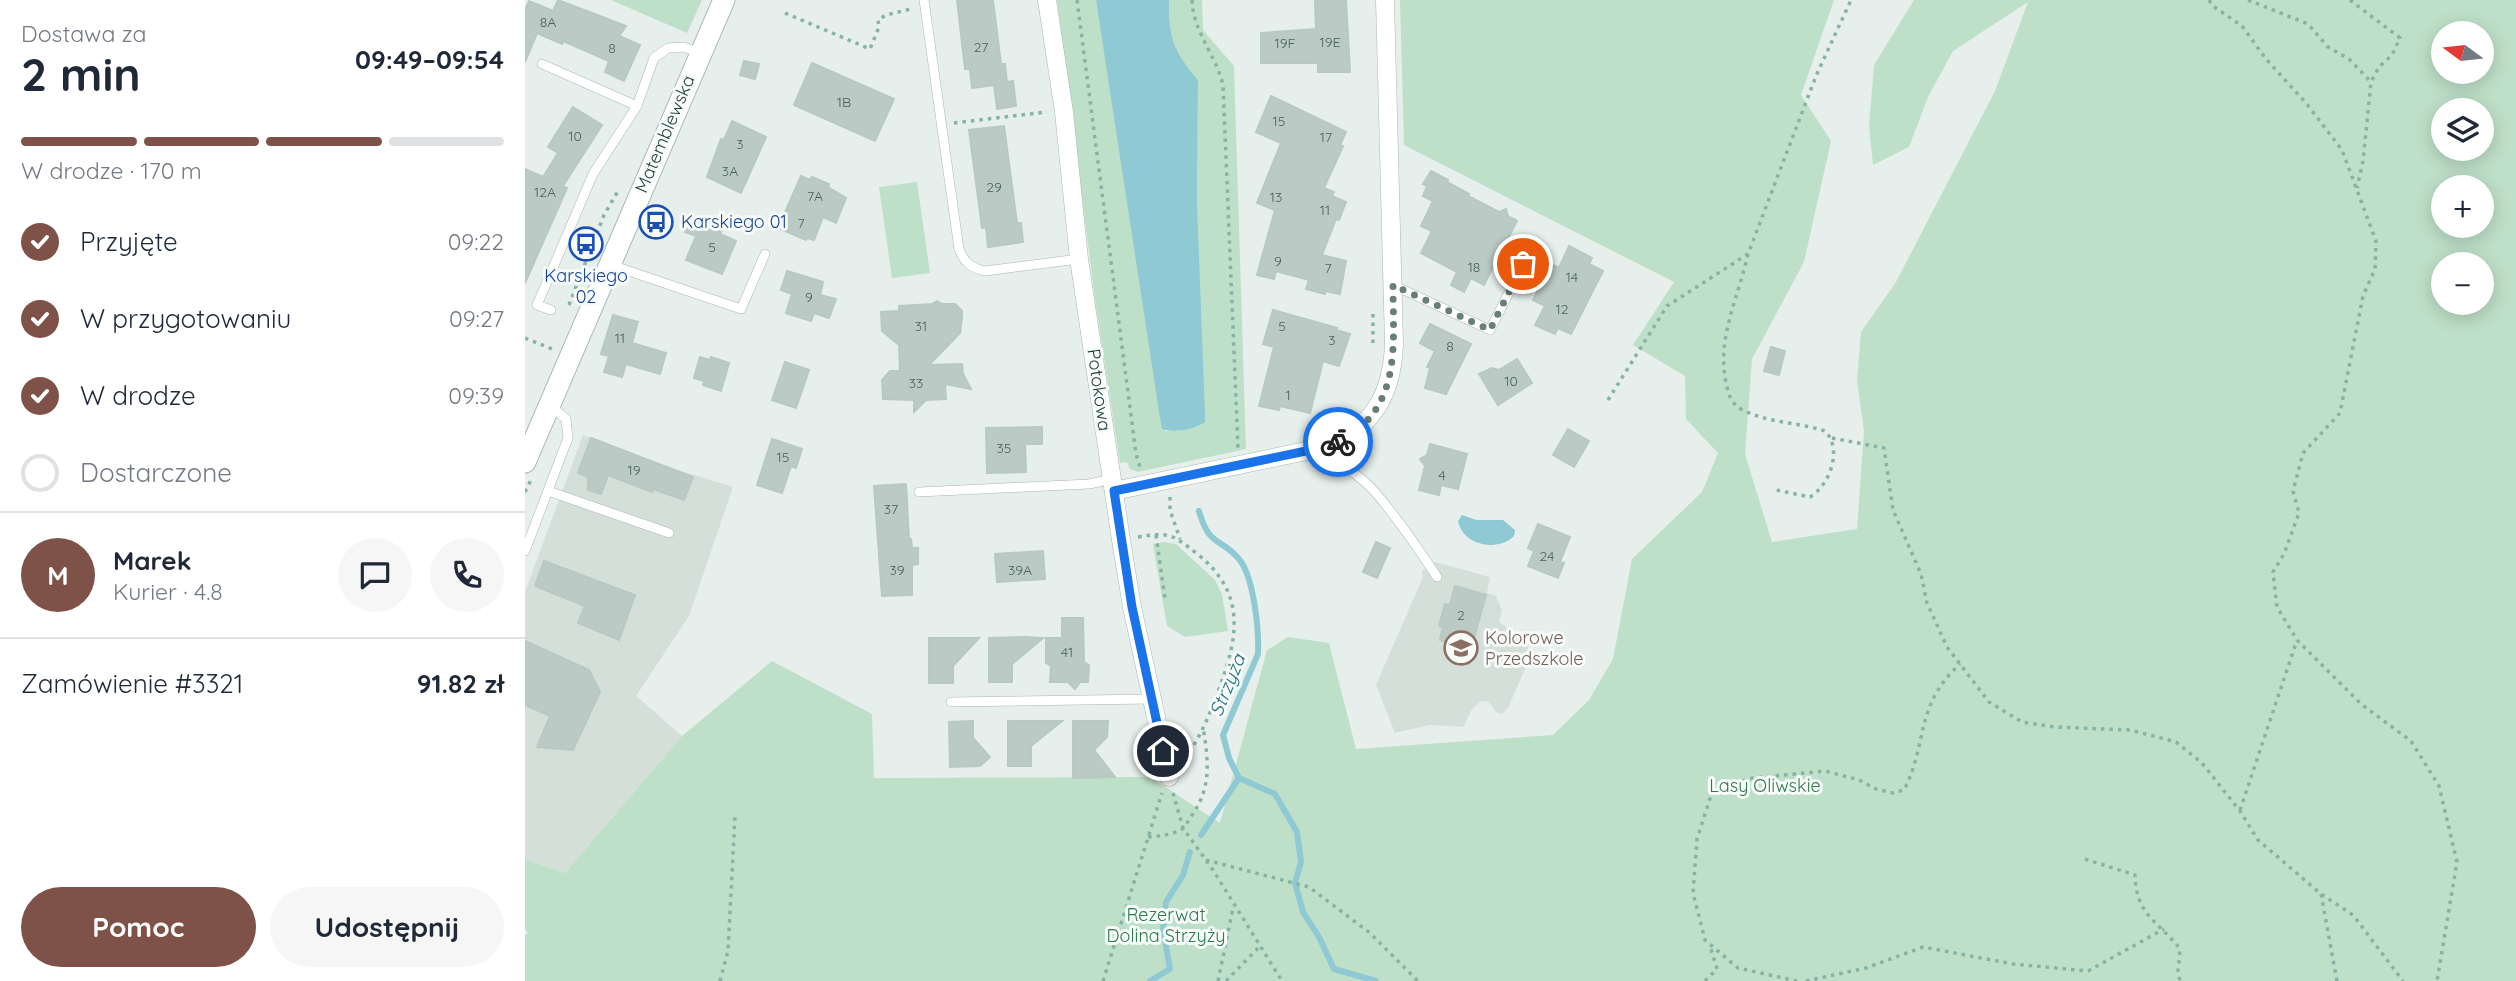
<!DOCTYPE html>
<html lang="pl">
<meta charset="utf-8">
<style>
:root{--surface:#fff;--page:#f6f6f7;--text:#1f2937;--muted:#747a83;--line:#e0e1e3;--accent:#7f5249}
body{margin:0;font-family:Quicksand,sans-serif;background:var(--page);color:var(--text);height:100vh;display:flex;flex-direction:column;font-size:26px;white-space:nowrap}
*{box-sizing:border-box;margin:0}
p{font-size:23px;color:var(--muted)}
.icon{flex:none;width:38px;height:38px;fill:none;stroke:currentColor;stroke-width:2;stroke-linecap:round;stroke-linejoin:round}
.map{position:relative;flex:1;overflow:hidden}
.drawer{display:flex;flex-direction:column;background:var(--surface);width:525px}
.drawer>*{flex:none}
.needle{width:46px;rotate:285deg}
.controls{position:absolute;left:1906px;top:21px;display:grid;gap:14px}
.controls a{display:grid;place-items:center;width:63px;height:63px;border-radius:50%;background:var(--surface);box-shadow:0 4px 18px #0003;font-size:35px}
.pin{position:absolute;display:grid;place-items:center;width:60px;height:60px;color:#fff;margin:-30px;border:4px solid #fff;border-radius:50%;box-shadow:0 2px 7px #0007}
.courier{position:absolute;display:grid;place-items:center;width:70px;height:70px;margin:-35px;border:5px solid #1a73e8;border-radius:50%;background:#fff;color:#222;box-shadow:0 2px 9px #0007}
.summary em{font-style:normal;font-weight:700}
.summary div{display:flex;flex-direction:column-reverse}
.summary{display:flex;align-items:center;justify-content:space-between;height:119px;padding:0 21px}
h1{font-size:46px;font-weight:700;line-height:52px}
.bar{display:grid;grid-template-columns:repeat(4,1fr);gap:10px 7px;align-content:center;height:84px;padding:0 21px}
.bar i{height:9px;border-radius:5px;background:var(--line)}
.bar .current{background:var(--accent)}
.bar p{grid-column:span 4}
.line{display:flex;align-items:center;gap:18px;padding:0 21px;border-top:2px solid var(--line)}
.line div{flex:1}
.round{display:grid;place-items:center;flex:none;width:74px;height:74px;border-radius:37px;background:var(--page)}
ol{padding:0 21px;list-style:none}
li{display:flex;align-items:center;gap:21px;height:77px}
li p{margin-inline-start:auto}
li .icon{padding:7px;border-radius:50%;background:var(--accent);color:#fff;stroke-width:4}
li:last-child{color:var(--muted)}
li i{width:38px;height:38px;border:4px solid var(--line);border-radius:50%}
.cta{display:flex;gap:14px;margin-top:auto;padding:14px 21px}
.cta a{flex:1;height:80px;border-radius:42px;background:var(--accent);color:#fff;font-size:28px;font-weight:700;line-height:80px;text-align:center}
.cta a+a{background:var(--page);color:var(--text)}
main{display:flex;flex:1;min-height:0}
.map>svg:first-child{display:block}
.built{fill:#d4dfda}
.green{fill:#bfe0c8;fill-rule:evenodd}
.water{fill:#8ec9d4}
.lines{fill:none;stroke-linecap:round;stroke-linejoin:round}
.stream{stroke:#8ec9d4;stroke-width:6}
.building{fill:#bbcac4;stroke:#b8c9c2;stroke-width:2}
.service-casing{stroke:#a8b8b2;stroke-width:10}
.minor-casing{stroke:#a8b8b2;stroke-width:19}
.tertiary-casing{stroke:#a8b8b2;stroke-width:23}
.path{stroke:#86b3a5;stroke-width:3.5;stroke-dasharray:3.5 5;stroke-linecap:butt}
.service{stroke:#fff;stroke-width:9}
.minor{stroke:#fff;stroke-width:18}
.tertiary{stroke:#fff;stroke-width:21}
.done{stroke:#687f78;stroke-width:7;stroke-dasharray:0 12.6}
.route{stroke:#1a73e8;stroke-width:9}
.labels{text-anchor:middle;stroke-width:6;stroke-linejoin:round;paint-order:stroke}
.number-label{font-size:14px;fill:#4a645c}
.street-label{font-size:18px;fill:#24423a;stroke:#f7fbf9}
.transit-label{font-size:18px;fill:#164399;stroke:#f7fbf9;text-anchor:start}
.education-label{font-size:18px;fill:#785e54;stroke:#f7fbf9;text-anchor:start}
.park-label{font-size:18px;fill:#2d7a4b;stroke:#f7fbf9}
.water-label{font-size:19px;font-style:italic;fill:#1c6f80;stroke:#f7fbf9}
</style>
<main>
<section class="drawer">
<div class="summary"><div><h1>2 min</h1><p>Dostawa za</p></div><em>09:49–09:54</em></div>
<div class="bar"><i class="current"></i><i class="current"></i><i class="current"></i><i></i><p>W drodze · 170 m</p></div>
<ol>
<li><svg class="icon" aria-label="check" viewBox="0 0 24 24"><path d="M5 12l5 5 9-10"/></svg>Przyjęte<p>09:22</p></li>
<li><svg class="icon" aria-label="check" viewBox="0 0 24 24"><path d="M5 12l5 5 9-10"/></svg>W przygotowaniu<p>09:27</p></li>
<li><svg class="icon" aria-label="check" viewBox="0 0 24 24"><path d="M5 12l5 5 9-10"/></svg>W drodze<p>09:39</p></li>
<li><i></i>Dostarczone</li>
</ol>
<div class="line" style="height:126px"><b class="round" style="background:var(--accent);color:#fff">M</b><div><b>Marek</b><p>Kurier · 4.8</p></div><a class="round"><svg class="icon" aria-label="chat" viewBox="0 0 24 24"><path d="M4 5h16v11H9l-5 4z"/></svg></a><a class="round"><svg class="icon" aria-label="phone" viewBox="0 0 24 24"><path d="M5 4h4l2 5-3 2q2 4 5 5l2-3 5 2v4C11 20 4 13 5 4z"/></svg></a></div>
<div class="line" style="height:91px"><div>Zamówienie #3321</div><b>91.82 zł</b></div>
<div class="cta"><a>Pomoc</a><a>Udostępnij</a></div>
</section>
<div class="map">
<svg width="1991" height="981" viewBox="0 0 1991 981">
<rect width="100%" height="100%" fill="#e6efeb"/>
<path class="built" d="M58,435l79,30 71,22 -44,129 -53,80 46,40 -117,137 -40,-14v-267z
M910,562l55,15 -3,16 9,3 6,14 -3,12 27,20 5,13 -23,53 -6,6 -6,-2 -8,-11 -9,1 -7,7 -9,18 -34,-2 -34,8 -19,-48 47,-108 -1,-6z"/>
<path class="green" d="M86,0h91l-15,33z
M532,0h39l69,431 19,-1 15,-141 -2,-86 1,-123c-25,-30 -29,-41 -29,-80h33l1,30 31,36 12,383 -108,23 -8,-3 -3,-7 -7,1 -25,-164z
M875,0h434l-33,95 30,46 -27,121 -52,97 -7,95 27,88 85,-13 7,-98 -7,-51 4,-48 35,-50 99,-191 33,-89 -75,49 -25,46 -19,50 -36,18 -4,-39 5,-61 40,-65h602v981h-1991v-46l3,-2 -3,-4v-70l40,14 117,-137 90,-75 100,53 2,64 276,-1 70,46 47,-173 21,-13 41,6 27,106 197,-14 36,-35 24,-41 19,-100 70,-67 16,-39 -32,-34 -1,-43 -52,-31 41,-63 -270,-137zM1918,33h38v39h-38zM1918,110h38v39h-38zM1918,187h38v39h-38zM1918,264h38v39h-38z
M392,182l13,91 -38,5 -13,-91z
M639,542l12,2 39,36 7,14 6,37 -43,6 -18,-11 -14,-82z"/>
<path class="water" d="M571,0h73c0,39 4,50 29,80l-1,123 8,212v7c-12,8 -31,11 -43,7l-2,-11z
M937,515l14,5h27l12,10 -1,6c-16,16 -51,10 -56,-15z"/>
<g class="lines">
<path class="stream" d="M674,511c10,36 21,26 40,48 15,18 20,71 19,95l-35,81 6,23 10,20 -38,57
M714,778l36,16 22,38 4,30 -6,21 8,29 16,25 15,32 42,12
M625,981l20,-12 -7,-40 3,-27 17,-27 7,-23"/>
</g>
<path class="building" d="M33,0l68,26 -7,10 21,9 -16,36 -19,-9 4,-11 -46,-20 -1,3 -25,-11 -12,29v-52l4,-9 24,10z
M432,0h36l8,64h4l2,18 6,-1 3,25 -19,3 -3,-24 -22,3 -2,-19h-5z
M790,0h31l4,72h-32v-9h-57v-30l55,-4z
M219,61l15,3 -4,15 -15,-4z
M287,63l82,36 -19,42 -81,-36z
M746,96l75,36 -6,13 3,1 -19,42 10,4 -2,4 14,6 -7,18 -3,-1 -14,36 24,6 -6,33 -15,-3v3l-19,-5 3,-9 -33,-9 -2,8 -17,-4 18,-65 -18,-7 24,-60 -25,-11z
M48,107l29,18 -39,61 4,2 -42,95v-114l18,8 15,-24 -10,-6z
M207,121l34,16 -25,56 -34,-16 14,-38 3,1z
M479,126l13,97h4l2,19 -35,5 -2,-20 -4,1 -13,-98z
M906,171l17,9 -1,2 22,12 -1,2 31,16 7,-3 2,7 9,5 -33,64 -13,-7 -7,14 -13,-7 6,-13 -36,-19 11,-22 -11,-5 12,-25 -10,-5 4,-10 -4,-2z
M276,176l9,4 2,-3 17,7 -1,3 18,11 -10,25 -13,-6 -9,23 -7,-2 -1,2 -28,-12z
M166,216l31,13 -2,5 16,7 -14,33 -36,-14 10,-24 -11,-4z
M1044,246l23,12 -3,6 14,7 -32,63 -13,-6 -3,6 -20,-9 10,-19 -12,-6 18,-36 8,4z
M262,271l36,11 -3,13 16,4 -7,19 -15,-5 -3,8 -25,-8 6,-19 -11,-4z
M412,301l5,3h13l7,7v7l-2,15 -31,32 33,-1 1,10 8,15 -26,-5 1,15 -20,1 -12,12v-12l-31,-1 -1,-19 8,-9h10l-1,-26 -17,-14 -1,-19 18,-1v-5l33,-2z
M748,310l64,18 -1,2 14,4 -11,32 -16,-5 -13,52 -30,-7 -1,4 -20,-4 15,-59 -11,-3z
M88,315l25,7 -6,21 34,10 -6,21 -34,-10 -4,13 -18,-5 5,-16 -8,-2z
M905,324l41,20 -25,50 -21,-6 5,-20 -3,-1 8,-16 -15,-8z
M1246,347l14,4 -6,24 -15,-4z
M175,357l10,3 1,-3 18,6 -8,28 -18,-6 1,-4 -10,-3z
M992,359l15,24 -34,22 -19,-31 13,-6 7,2z
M260,362l24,8 -13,38 -24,-8z
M517,427v17h-17l1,28 -39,1 -1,-45z
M1043,429l21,12 -15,26 -21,-12z
M66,438l102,39 -9,23 -31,-11 -1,3 -44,-17 -7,19 -13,-4v-13l-10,-4z
M247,439l30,10 -6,19 -5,-2 -9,27 -25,-8z
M905,444l37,10 -9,35 -17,-4 -2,10 -20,-5 6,-24 -5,-7 7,-4z
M381,484l3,55h2l1,9h6v16l-6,1v30l-30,1 -8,-110z
M1013,524l32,13 -10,25 4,1 -6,15 -30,-12 6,-15 -6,-3z
M851,542l14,6 -13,30 -14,-6z
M518,551l2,28 -48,3 -2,-28z
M19,561l91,34 -16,45 -41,-17 7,-17 -50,-20z
M930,586l31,9 -15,54 -31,-9 3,-13 -4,-1 6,-22 5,1z
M537,618h21l1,44 5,3 -1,17h-8l-5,7 -7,-7h-18l1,-16 -5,-3v-25h16z
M501,637l17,1 -31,26v18h-23v-44z
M404,638h50l-26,28v17h-24z
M0,641l64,29 11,22 -27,58 -36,-3 13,-31 -25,-11z
M448,721v17l17,19 -10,9 -30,1 -1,-45z
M483,721h54l-31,25v20h-23z
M548,721h35l-1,16 -13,13 21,27 -42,1z"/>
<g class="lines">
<defs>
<path id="service" d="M399,0l35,249c5,13 12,19 26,22l94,-12
M17,64l95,42
M86,265l130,44 24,-55
M868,285l97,45 44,-87
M26,310l-14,-5 56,-131 44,-68 17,-48 14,-10 16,-1 16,6
M805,446c8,20 31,29 45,46 23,27 43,56 62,85
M23,491l121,42
M394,492l170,-8 23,-5
M0,551l43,-113 -2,-19 -15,-13
M426,702l200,-3"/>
<path id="minor" d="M522,0l17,112 15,147 42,281 11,67 37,170
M589,491l216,-45c45,-22 62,-53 64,-102l-9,-344"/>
<path id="tertiary" d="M0,462l199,-462"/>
</defs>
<use href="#service" class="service-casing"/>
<use href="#minor" class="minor-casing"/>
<use href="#tertiary" class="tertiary-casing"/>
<path class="path" d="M552,0l59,454 4,13
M667,0c1,32 24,55 31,85l15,364
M1684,0l4,6 29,20 24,33 40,44 36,47 34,91 -1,28 -12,27 -23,117 -37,40 -10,38 6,22 -15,41 -11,18 4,35 20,33 64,64 50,37 28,45 18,76 -20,119
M1723,0l60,24 20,23 21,12 22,23
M1825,0l50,38 -8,17 -13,12 -8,15 -8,79 -6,27
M260,13l85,36 9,-22 -1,-7 8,-5 25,-6
M429,123l93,-11
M1223,254c-10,45 -33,87 -21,133 2,9 5,17 14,22 25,14 57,13 84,22 18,18 5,54 -15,66l-34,-7
M44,305l35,-90 14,-24
M848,314v34
M0,338l27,11
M1083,400l59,-94 81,-52 68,-178 35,-76
M1307,438l52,10 9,62 28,64 6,29 20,44 42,55 33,20 33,5 75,3 46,12 26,21 38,48 18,29 63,54 32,21 50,66
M0,492l6,-12
M645,497v13l10,29
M631,535l9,64
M613,537c31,-5 34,-3 58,16 50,39 43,82 23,136 -9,24 -19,51 -36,71
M648,793l10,35 30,42 69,111
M1715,810l57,-170
M623,837c12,-1 23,-2 33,-7 5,-4 9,-12 13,-18 18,-27 14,-54 9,-85
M1560,859l50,16c1,40 22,45 45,74l-2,22 2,10
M681,860l103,27 61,46 48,48
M1796,894l16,87
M195,981l8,-30 7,-135
M578,981l59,-188
M693,981l15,-73
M701,981l34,-35
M1180,981l12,-12 -7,-23
M1272,981l-59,-13 -33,-28 -12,-47 4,-54 16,-50 40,-11 72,-7 34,9 17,9 17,4 11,-3c24,-46 10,-84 56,-126
M1281,981l60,-13 57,-21 90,17 75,7 76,-42"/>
<use href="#service" class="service"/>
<use href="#minor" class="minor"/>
<use href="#tertiary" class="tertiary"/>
</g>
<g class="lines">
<path class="done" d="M813,442c65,-33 55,-97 55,-157l97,45 33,-66"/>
<path class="route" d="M638,751l-31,-144 -18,-116 216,-45 8,-4"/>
</g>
<defs>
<symbol id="bus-ring" viewBox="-11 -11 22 22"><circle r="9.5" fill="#f7fbf9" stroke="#1a4fb4" stroke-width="1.5"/><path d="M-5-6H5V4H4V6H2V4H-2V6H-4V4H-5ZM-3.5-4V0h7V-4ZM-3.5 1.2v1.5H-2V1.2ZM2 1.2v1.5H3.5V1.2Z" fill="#1a4fb4"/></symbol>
<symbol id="school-ring" viewBox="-11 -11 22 22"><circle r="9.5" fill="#f7fbf9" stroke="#8d6e63" stroke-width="1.5"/><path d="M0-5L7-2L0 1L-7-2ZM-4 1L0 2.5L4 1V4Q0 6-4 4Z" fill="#8d6e63"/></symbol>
</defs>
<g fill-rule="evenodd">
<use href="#bus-ring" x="112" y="203" width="38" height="38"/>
<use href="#bus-ring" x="42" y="225" width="38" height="38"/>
<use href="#school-ring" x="917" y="629" width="38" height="38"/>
</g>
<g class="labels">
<g class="number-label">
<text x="23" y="27">8A</text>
<text x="805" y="47">19E</text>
<text x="760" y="48">19F</text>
<text x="456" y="52">27</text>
<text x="87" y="53">8</text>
<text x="319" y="107">1B</text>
<text x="754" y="126">15</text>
<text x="50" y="141">10</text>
<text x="801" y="142">17</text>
<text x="215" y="149">3</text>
<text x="205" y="176">3A</text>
<text x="469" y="192">29</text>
<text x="20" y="197">12A</text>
<text x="290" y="201">7A</text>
<text x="751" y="202">13</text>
<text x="800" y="215">11</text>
<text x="276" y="228">7</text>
<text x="187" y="252">5</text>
<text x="753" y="266">9</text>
<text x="949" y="272">18</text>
<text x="803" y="273">7</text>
<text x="1047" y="282">14</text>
<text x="284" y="302">9</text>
<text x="1037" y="314">12</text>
<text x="396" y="331">31</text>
<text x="757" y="331">5</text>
<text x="95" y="343">11</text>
<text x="807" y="345">3</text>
<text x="925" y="351">8</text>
<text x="986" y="386">10</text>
<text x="391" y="388">33</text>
<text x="763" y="400">1</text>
<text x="479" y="453">35</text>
<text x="258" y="462">15</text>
<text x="109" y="475">19</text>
<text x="917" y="480">4</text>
<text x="366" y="514">37</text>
<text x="1022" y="561">24</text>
<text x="372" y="575">39</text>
<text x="495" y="575">39A</text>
<text x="936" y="620">2</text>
<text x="542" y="657">41</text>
</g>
<g class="street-label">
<text transform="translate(140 134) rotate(-67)" y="6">Matemblewska</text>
<text transform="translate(574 390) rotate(82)" y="6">Potokowa</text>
</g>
<g class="transit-label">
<text x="156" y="228">Karskiego 01</text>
<text x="61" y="282" text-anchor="middle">Karskiego<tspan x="61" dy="21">02</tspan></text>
</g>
<g class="education-label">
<text x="960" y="644">Kolorowe<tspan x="960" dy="21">Przedszkole</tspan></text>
</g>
<g class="park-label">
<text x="1240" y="792">Lasy Oliwskie</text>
<text x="641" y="921">Rezerwat<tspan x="641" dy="21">Dolina Strzyży</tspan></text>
</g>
<g class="water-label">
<text transform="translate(702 685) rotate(-68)" y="7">Strzyża</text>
</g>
</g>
</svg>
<div class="controls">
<a><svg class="needle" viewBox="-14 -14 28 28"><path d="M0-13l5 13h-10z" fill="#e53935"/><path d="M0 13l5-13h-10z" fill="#747a83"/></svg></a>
<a><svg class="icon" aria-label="layers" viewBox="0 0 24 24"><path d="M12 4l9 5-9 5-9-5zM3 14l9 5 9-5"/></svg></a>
<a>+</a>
<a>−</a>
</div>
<div class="pin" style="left:998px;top:264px;background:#ea580c"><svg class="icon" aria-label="bag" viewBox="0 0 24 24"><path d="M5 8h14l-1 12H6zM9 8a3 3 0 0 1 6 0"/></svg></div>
<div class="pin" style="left:638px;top:751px;background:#1f2937"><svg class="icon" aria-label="home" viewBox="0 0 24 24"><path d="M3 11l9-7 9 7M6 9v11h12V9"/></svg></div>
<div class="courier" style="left:813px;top:442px"><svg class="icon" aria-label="bike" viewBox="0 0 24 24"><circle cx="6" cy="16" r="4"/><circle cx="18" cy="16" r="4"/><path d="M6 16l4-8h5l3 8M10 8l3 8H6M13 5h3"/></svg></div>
</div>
</main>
